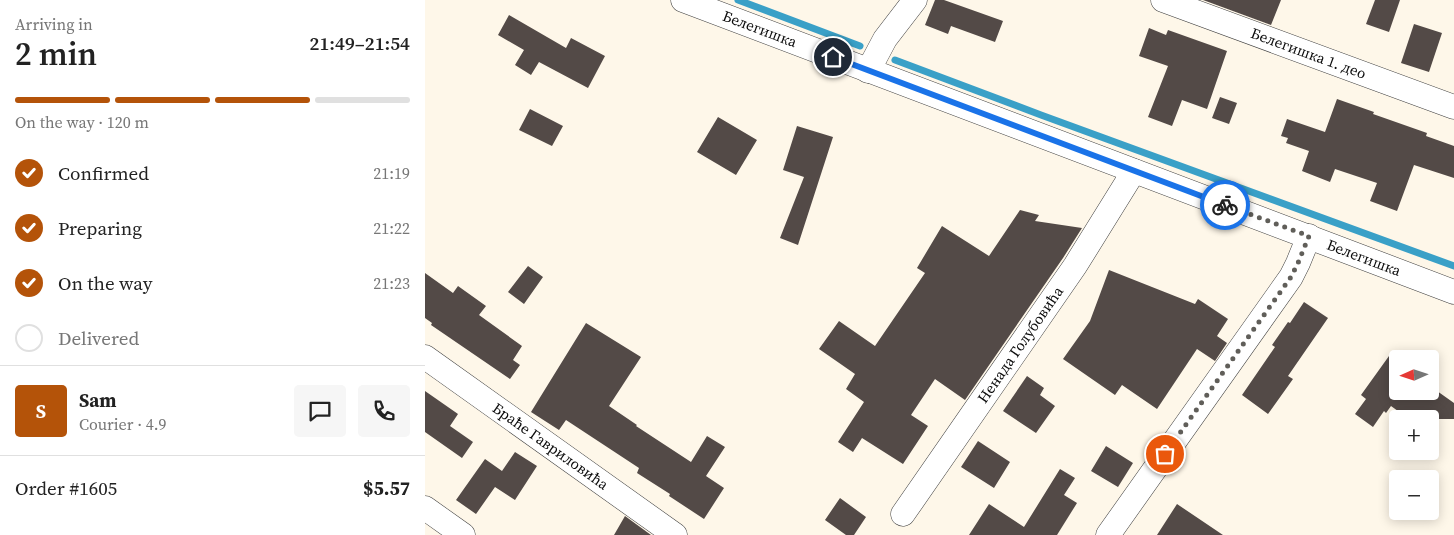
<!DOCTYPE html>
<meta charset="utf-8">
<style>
:root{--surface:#fff;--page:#f6f6f6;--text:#222;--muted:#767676;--line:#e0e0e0;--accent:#b45309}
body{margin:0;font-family:"Source Serif 4",serif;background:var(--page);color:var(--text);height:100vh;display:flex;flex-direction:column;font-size:19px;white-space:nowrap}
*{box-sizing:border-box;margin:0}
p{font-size:16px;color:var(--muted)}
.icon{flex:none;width:28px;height:28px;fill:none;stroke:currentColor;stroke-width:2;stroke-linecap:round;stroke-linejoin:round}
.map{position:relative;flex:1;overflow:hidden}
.drawer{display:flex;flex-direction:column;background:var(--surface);width:425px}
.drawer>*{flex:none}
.needle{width:32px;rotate:267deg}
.buttons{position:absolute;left:964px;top:350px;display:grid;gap:10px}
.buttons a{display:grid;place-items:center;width:50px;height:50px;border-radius:5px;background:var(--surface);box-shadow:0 2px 12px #0003;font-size:25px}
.pin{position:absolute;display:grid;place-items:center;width:42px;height:42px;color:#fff;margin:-21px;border:2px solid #fff;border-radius:50%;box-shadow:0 1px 5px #0007}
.courier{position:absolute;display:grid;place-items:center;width:50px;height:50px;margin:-25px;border:4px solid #1a73e8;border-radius:50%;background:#fff;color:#222;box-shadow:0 1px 6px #0007}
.headline em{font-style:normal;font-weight:600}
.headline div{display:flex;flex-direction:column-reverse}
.headline{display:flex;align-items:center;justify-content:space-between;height:85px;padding:0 15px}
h1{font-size:32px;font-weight:600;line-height:38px}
.bar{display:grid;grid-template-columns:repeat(4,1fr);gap:8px 5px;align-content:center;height:60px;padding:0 15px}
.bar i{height:6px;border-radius:4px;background:var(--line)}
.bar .on{background:var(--accent)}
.bar p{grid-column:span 4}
.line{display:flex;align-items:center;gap:12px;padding:0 15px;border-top:1px solid var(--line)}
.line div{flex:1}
.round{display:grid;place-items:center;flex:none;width:52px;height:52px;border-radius:5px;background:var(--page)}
ol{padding:0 15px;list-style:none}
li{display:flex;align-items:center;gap:15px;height:55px}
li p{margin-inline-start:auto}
li .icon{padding:5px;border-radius:50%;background:var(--accent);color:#fff;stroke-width:4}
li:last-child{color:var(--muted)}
li i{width:28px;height:28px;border:2px solid var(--line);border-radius:50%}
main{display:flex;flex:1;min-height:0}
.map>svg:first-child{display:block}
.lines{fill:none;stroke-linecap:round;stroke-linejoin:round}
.stream{stroke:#3aa0c7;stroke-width:7}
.building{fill:#534a47}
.minor-casing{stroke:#3e3e3e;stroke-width:25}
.minor{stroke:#fff;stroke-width:24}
.done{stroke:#605e59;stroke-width:5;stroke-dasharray:0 9}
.route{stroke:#1a73e8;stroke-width:6}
.labels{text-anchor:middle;stroke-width:5;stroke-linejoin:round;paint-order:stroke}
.street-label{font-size:15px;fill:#0b0b0b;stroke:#fff}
</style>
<main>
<section class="drawer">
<div class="headline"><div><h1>2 min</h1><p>Arriving in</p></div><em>21:49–21:54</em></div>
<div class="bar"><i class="on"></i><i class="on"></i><i class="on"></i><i></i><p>On the way · 120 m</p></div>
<ol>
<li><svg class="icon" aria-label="check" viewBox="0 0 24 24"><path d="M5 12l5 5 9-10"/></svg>Confirmed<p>21:19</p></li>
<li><svg class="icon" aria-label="check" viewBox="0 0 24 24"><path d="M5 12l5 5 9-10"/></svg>Preparing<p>21:22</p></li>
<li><svg class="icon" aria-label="check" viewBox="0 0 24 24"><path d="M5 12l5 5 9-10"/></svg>On the way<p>21:23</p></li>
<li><i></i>Delivered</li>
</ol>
<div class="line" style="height:90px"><b class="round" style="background:var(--accent);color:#fff">S</b><div><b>Sam</b><p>Courier · 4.9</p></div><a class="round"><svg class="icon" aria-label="chat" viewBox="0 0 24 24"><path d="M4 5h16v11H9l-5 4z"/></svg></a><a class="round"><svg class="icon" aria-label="phone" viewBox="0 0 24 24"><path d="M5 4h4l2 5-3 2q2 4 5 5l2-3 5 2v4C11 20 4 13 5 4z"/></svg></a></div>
<div class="line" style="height:65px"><div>Order #1605</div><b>$5.57</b></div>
</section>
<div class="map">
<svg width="1029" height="535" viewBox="0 0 1029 535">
<rect width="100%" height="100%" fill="#fef7e9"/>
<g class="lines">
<path class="stream" d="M313,0l122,46
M470,60l146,55 413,151"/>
</g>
<path class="building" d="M510,0h9l59,21 -8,21 -44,-16 -3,8 -23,-9z
M778,0h78l-10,25z
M950,0h25l-11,32 -23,-8z
M84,15l57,33 5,-10 34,18 -17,32 -49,-26 -8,13 -16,-10 9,-15 -26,-15z
M989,24l28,9 -13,39 -28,-9z
M724,28l17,7 2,-5 59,21 -20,58 -25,-9 -10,26 -24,-9 20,-51 -29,-10z
M795,97l17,6 -8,21 -17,-6z
M912,99l37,13 -1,2 54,19 -1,3 28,10v32l-40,-13 -17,46 -27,-10 7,-18 -42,-14 -5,13 -28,-11 7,-20 -23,-8 2,-5 -7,-2 6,-17 38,13z
M105,109l33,17 -11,20 -33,-16z
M293,117l39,23 -21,35 -39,-23z
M372,126l36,11 -35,108 -18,-7 24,-61 -21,-7z
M595,210l19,5 -4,6 47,7 -19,30 -98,142 -30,-21 -24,36 17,11 -25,38 -41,-26 -9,14 -15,-10 26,-40 -18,-13 9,-15 -36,-25 20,-28 36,25 50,-73 -8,-5 25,-42 47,30z
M103,266l15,11 -19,27 -16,-12z
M684,270l86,34 3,-5 30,20 -11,17 10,7 -12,18 -18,-12 -40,60 -35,-24 -7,10 -52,-36 27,-38z
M0,273l28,20 5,-7 28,20 -7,9 43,31 -9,14 7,5 -10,14 -79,-54 1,-2 -7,-5z
M879,302l24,16 -40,58 5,3 -25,35 -26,-19 33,-48 -3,-2 16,-23 2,1z
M161,323l55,34 -32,49 28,19 -1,1 55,36 16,-26 18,11 -19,29 18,12 -20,31 -35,-23 1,-2 -33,-21 2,-5 -73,-48 -7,10 -28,-18z
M964,356l8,7v28h33v-5l24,17v16h-45l-18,-13 -5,7 -2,-2 -11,16 -18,-13 11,-15 -5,-4z
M602,376l17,12 -4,7 15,11 -19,27 -33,-22z
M0,391l33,23 -8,12 23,16 -11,16 -37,-26z
M553,441l32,21 -16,26 -33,-21z
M681,446l27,17 -15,24 -27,-16z
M90,452l22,14 -22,34 -20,-13 -19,27 -20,-14 29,-41 17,12z
M635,469l15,9 -11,17 13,8 -20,32h-88l20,-31 35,23z
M415,498l26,19 -12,18h-8l-21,-15z
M752,504l46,31h-66z
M200,516l26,19h-37z"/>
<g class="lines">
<defs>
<g id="minor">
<path id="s1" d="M258,0l771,292"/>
<path id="s2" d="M738,0l291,107"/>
<path d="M443,71l17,-32 30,-39"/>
<path id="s3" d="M0,357l250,178"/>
<path d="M0,508l38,27"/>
<path id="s4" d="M478,514l172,-248 59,-95"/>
<path d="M683,535l183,-258 7,-14 11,-27"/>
</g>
</defs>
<use href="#minor" class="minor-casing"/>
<use href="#minor" class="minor"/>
</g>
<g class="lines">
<path class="done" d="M740,454l126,-177 7,-14 11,-27 -84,-31"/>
<path class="route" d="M408,57l392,148"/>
</g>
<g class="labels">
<g class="street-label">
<text dy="5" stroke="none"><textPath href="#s1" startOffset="82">Белегишка</textPath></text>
<text dy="5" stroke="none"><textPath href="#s2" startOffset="155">Белегишка 1. део</textPath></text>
<text dy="5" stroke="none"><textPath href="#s1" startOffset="728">Белегишка</textPath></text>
<text dy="5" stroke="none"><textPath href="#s4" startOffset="206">Ненада Голубовића</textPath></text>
<text dy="5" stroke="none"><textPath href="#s3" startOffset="154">Браће Гавриловића</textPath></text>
</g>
</g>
</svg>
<div class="buttons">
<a><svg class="needle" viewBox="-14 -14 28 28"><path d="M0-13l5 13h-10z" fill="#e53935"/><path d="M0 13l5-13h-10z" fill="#767676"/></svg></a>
<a>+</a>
<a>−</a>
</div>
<div class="pin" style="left:740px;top:454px;background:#ea580c"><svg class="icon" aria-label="bag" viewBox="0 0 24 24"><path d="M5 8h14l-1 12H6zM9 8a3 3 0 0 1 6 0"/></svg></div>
<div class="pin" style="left:408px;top:57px;background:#1f2937"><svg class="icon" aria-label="home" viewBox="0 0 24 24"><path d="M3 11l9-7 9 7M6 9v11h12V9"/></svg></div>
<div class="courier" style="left:800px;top:205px"><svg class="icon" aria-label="bike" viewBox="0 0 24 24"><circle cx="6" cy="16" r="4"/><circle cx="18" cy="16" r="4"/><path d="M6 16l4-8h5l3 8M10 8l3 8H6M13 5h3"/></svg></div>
</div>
</main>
